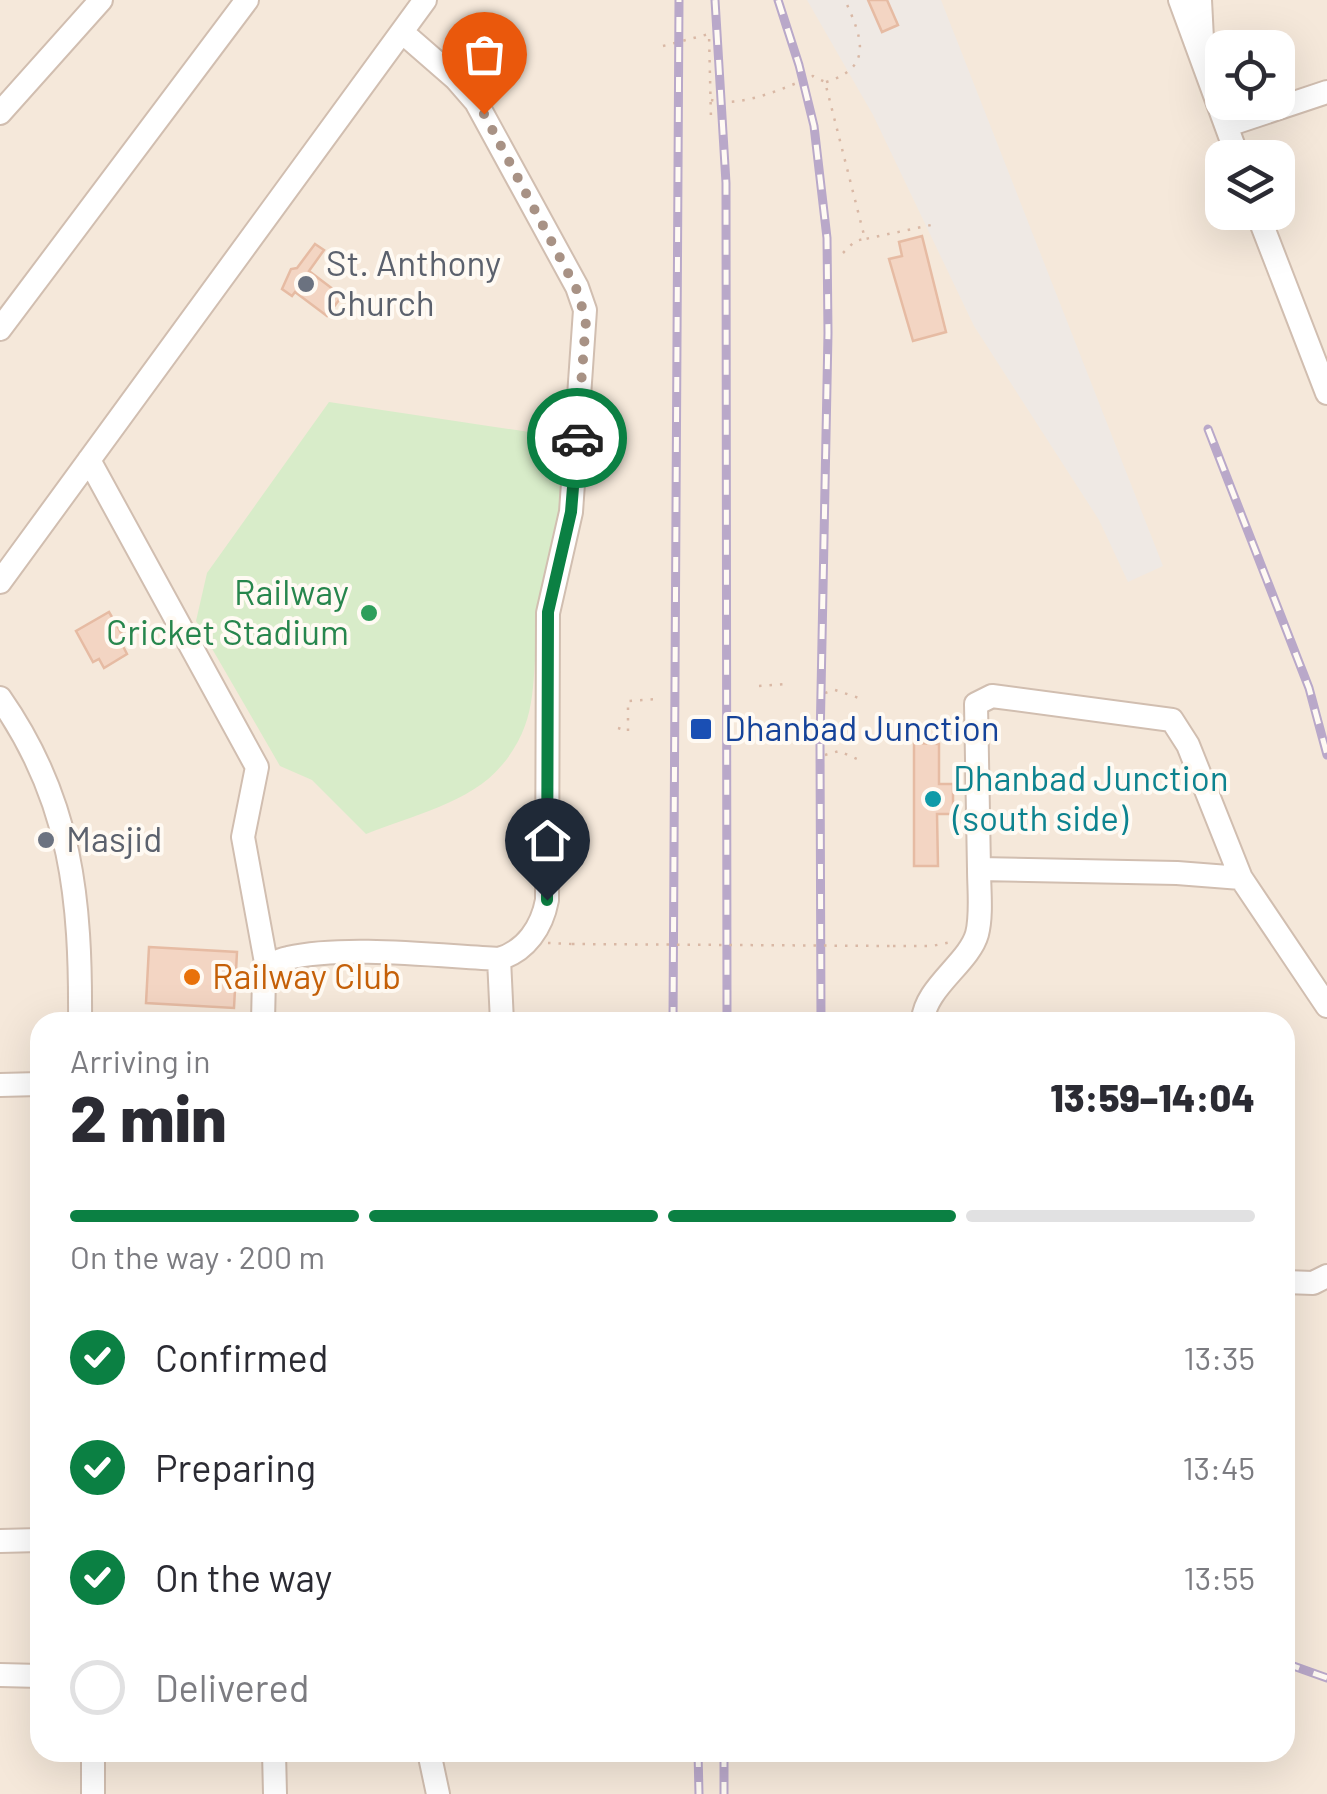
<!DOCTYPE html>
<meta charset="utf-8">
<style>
:root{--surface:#fff;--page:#f2f2f3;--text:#2b2b33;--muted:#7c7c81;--line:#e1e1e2;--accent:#0b8043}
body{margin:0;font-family:Barlow,sans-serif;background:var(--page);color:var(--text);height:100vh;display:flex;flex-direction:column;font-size:38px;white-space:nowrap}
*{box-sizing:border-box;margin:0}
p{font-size:32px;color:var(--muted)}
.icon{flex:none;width:55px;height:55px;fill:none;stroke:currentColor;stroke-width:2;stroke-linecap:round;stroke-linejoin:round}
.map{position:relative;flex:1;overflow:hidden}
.drawer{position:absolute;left:30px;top:1012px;width:1265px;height:750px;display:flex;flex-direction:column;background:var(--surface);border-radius:30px;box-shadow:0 10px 40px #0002}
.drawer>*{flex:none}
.buttons{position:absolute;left:1205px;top:30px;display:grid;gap:20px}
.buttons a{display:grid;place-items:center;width:90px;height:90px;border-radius:20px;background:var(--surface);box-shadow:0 10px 40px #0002;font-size:50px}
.pin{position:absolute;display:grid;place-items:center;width:85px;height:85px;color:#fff;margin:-102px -42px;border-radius:50% 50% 50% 0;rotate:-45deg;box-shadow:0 0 10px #0007}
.pin .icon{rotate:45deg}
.courier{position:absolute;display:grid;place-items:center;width:100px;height:100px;margin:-50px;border:8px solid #0b8043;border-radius:50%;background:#fff;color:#222;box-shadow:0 2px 12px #0007}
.overview em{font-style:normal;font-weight:800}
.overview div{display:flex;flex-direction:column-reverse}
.overview{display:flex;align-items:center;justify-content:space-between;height:170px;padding:0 40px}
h1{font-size:65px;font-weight:800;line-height:75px}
.bar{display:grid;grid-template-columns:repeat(4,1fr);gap:15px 10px;align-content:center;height:120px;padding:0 40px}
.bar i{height:12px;border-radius:8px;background:var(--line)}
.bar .current{background:var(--accent)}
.bar p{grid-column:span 4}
ol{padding:0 40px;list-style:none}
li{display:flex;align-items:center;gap:30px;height:110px}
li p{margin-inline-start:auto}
li .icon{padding:10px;border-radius:50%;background:var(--accent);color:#fff;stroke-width:4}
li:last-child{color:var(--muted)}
li i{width:55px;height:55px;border:5px solid var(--line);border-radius:50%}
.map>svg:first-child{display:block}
.residential{fill:#f5e8da;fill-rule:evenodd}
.industrial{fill:#efe9e4}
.green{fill:#d8ecc9}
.building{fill:#f3d5c3;stroke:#e6bba3;stroke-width:2.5}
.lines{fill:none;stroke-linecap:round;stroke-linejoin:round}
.minor-casing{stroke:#d1beb0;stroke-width:26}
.path{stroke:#d9b8a5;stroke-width:2.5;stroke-dasharray:2.5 8;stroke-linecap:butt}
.minor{stroke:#fff;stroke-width:22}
.rail-casing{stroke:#b9a8c9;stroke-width:9}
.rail{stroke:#fffaf3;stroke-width:5;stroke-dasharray:15;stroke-linecap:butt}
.path-bridge{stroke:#d9b8a5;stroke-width:2.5;stroke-dasharray:2.5 8;stroke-linecap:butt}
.done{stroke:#a89285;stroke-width:10;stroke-dasharray:0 18}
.route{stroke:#0b8043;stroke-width:12}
.worship-dot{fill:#6b7280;stroke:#fffaf3;stroke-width:4}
.leisure-dot{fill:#2e9e5b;stroke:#fffaf3;stroke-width:4}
.transit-dot{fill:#1a4fb4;stroke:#fffaf3;stroke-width:4}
.culture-dot{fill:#0f9aa8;stroke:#fffaf3;stroke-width:4}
.food-dot{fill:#e8710a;stroke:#fffaf3;stroke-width:4}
.labels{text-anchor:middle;stroke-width:8;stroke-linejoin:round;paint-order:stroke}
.worship-label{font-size:35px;fill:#5b616d;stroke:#fffaf3;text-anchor:start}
.leisure-label{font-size:35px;fill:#27864d;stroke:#fffaf3;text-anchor:end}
.transit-label{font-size:35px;fill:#164399;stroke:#fffaf3;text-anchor:start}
.culture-label{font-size:35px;fill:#0d838f;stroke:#fffaf3;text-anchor:start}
.food-label{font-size:35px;fill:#c56008;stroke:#fffaf3;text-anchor:start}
</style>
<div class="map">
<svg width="1327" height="1794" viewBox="0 0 1327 1794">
<rect width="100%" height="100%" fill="#fdf6ec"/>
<path class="residential" d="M0,0h1327v1794h-1327zM1222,48h56v54h-56zM1222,158h56v54h-56zM40,1022h1245v730h-1245z"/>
<path class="industrial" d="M807,0h134l222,566 -35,16 -29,-62 -125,-194 -101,-211z"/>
<path class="green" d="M329,402l240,36c-2,20 -2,41 -5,61 -5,43 -20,85 -26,128 -7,53 2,93 -36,138 -31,38 -92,51 -136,69l-54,-54 -32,-14 -84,-145 11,-48z"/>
<path class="building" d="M868,0h19l11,25 -16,7z
M922,236l24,96 -33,9 -24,-82 13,-3 -3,-14z
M315,244l9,6 -15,21 33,25 -15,20 -32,-24 -3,4 -10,-7 9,-20 6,-1z
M109,612l17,29 -4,3 5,10 -23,14 -5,-9 -6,3 -17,-31z
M914,743l25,1v40h14v30h-16l1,52h-24z
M149,947l88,5 -3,56 -88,-5z"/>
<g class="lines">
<defs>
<path id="minor" d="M1180,0l58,158
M1200,0l2,39
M0,113l101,-113
M1228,125l99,-33
M1257,212l70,181
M0,329l247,-329
M89,460l168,307 -14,70 24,131
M0,582l425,-582
M0,698c72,103 81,202 80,324
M1241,878l-64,-5 -198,-4 -3,-165 16,-8 180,24 16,25 53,133 86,128
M499,959l3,63
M263,1022l1,-46c5,-10 13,-16 24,-18 58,-13 150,-2 211,1 27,-8 43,-32 48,-59l1,-287 23,-101 14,-202 -8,-23 -101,-185 -20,-23 -54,-47
M923,1022c0,-33 46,-59 54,-88 5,-19 2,-45 2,-65
M0,1085l40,-1
M1285,1282l28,1 14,-7
M0,1541l40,-1
M0,1675l40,1
M274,1752l1,42
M429,1752l9,42
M93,1794v-42"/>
</defs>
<use href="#minor" class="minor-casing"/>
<path class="path" d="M663,46l46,-12 2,85
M826,82c49,-15 35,-46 19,-82
M711,100c30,8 74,-12 102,-24l12,6 40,157 71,-15
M843,253l12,-12 9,-2
M759,686l26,-2
M825,693l10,-3 24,8
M618,728l10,3v-30l30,-2
M825,755l14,-4 20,9
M548,943l24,1
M893,946h39l19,-4"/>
<use href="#minor" class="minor"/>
<defs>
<path id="rail" d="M715,0l11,183 1,839
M778,0l21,65 15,61 13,112 1,95 -8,410 1,279
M1208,429l101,259 18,67
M673,1022l6,-1022
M1285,1663l42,15
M698,1752l1,42
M724,1752v42"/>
</defs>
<use href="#rail" class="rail-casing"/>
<use href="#rail" class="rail"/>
<path class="path-bridge" d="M572,944l321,2"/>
</g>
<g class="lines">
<path class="done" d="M484,114l92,174 10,32 -9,118"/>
<path class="route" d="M547,900l1,-288 23,-100 6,-74"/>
</g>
<g class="worship-dot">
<circle cx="306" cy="284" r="10"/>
<circle cx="46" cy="840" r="10"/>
</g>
<circle class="leisure-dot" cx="369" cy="613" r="10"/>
<rect class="transit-dot" x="689" y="717" width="24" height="24" rx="5"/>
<circle class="culture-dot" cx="933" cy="799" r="10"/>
<circle class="food-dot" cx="192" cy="977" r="10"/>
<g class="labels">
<g class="worship-label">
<text x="326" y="276">St. Anthony<tspan x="326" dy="40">Church</tspan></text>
<text x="66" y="852">Masjid</text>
</g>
<g class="leisure-label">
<text x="349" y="605">Railway<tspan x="349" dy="40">Cricket Stadium</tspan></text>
</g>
<g class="transit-label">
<text x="724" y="741">Dhanbad Junction</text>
</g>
<g class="culture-label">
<text x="953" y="791">Dhanbad Junction<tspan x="953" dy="40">(south side)</tspan></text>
</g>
<g class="food-label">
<text x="212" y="989">Railway Club</text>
</g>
</g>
</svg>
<div class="buttons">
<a><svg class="icon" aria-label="locate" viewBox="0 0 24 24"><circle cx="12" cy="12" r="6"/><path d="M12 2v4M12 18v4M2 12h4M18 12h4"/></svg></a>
<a><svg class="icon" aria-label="layers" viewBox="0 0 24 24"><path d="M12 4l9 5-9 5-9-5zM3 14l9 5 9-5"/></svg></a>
</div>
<div class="pin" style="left:484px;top:114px;background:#ea580c"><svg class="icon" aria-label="bag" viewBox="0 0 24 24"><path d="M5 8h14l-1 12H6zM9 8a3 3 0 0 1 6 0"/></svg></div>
<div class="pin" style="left:547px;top:900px;background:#1f2937"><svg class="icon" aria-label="home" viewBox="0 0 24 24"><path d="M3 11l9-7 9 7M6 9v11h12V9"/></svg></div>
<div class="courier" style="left:577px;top:438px"><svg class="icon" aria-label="car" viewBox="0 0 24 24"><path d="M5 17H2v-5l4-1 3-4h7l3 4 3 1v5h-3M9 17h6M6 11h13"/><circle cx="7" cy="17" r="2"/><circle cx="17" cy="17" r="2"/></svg></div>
<section class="drawer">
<div class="overview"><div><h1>2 min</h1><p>Arriving in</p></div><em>13:59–14:04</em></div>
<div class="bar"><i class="current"></i><i class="current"></i><i class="current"></i><i></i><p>On the way · 200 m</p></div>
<ol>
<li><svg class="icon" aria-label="check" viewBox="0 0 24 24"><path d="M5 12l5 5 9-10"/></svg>Confirmed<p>13:35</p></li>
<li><svg class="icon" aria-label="check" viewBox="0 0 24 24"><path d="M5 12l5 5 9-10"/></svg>Preparing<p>13:45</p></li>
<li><svg class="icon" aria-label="check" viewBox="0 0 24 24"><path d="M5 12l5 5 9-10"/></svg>On the way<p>13:55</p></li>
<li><i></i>Delivered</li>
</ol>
</section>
</div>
